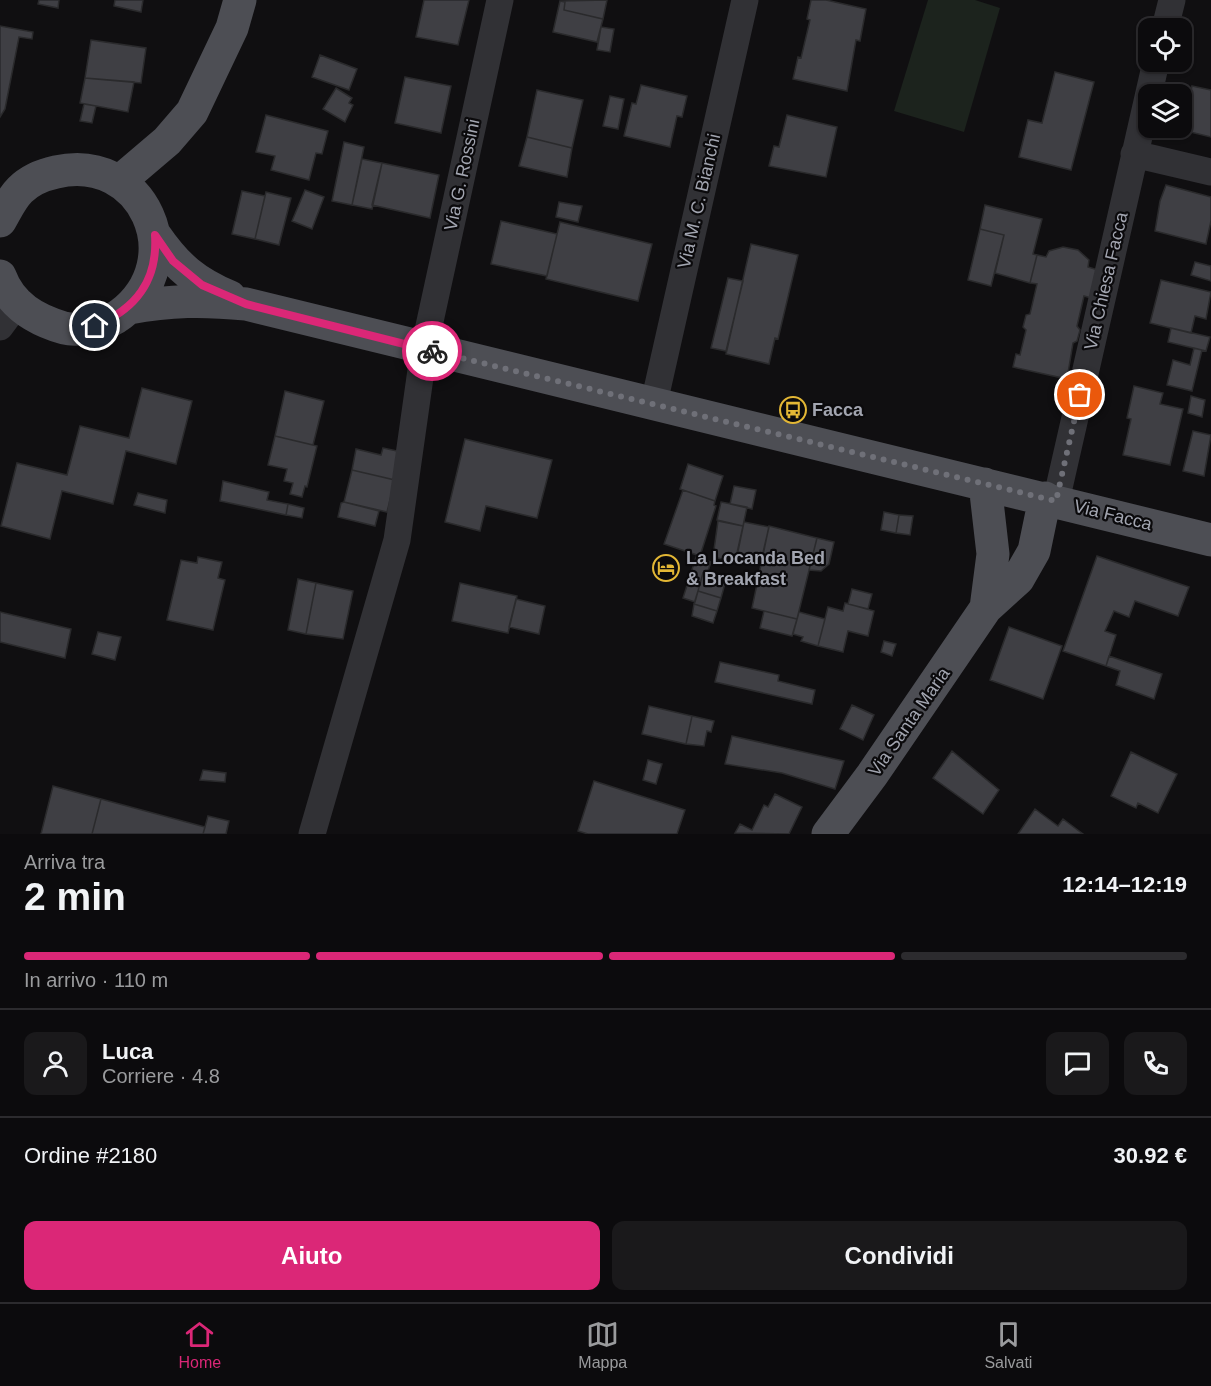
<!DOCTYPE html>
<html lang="it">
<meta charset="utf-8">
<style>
:root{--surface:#0c0b0d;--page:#1a191b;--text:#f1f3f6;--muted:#9a9b9d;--line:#2c2b2e;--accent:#db2777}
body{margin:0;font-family:Helvetica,sans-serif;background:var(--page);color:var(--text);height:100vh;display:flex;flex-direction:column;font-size:22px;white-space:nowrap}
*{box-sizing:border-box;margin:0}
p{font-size:20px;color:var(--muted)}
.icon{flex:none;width:33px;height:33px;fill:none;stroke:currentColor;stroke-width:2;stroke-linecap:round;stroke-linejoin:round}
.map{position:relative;height:834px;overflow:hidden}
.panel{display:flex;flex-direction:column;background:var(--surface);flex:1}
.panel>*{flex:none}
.tools{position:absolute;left:1138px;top:18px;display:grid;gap:12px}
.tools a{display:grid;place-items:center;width:54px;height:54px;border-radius:12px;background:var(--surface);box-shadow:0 2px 4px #0004,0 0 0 2px var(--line);font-size:30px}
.pin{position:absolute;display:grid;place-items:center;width:51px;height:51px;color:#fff;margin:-26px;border:3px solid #fff;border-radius:50%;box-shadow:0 2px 6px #0007}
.courier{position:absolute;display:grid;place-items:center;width:60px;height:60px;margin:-30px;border:4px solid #db2777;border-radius:50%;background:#fff;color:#222;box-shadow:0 2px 8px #0007}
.summary em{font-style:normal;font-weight:700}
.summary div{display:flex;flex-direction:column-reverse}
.summary{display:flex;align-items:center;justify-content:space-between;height:102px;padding:0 24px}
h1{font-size:39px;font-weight:700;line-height:45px}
.bar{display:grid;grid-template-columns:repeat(4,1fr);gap:9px 6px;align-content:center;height:72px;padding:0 24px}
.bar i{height:8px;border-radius:4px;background:var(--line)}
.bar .active{background:var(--accent)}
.bar p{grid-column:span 4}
.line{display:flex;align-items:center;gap:15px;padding:0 24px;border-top:2px solid var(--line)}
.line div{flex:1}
.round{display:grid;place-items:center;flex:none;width:63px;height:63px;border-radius:12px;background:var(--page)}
.button{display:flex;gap:12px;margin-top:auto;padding:12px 24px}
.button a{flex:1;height:69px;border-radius:12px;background:var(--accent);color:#fff;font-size:24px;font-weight:700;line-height:69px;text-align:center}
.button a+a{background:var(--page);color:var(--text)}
.tab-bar{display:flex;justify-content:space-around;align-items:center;height:84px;border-top:2px solid var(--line);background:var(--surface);font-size:16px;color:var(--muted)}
.tab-bar a{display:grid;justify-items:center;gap:3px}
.tab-bar .active{color:var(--accent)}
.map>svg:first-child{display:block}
.green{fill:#1c231d}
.building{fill:#3f3f44;stroke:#2a2a2c;stroke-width:1.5}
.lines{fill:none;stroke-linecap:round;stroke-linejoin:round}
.minor{stroke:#313135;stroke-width:27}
.major{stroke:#4d4e54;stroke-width:33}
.done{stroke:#6f7078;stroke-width:6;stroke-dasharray:0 10.8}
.route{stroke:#db2777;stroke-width:8}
.labels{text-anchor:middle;stroke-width:4.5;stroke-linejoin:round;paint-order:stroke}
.street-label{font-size:18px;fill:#a2a5b0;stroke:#0b0a0c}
.poi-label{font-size:18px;font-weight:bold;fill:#a2a5b0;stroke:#0b0a0c;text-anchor:start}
</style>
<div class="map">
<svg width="1211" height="834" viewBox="0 0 1211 834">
<rect width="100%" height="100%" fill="#100f11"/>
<path class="green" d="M928,0h47l25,8 -36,124 -70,-21z"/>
<path class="building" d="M39,0h20l-1,8 -20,-4z
M115,0h28l-2,12 -27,-6z
M424,0h45l-11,45 -42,-8z
M607,0l-4,19 -39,-9 1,-8 -5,-1z
M811,0h15l40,9 -6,32 -4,-1 -9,51 -54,-12 5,-22 3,1 9,-38 -3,-1z
M560,1l5,1 -1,8 39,9 -6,23 -44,-10z
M0,26l33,6 -1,7 -13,-2 -14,72 -5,8z
M601,27l13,2 -4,23 -13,-2z
M91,40l55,8 -5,35 -56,-5z
M320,55l37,14 -8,21 -37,-13z
M1055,72l39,10 -23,88 -52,-13 9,-37 14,3z
M405,77l46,9 -10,47 -46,-10z
M85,78l49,4 -6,30 -48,-9z
M641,85l46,11 -5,21 -5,-1 -7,31 -46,-11 8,-33 4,1z
M1192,86l19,4v47l-29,-7z
M336,88l16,10 -3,5 4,2 -8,17 -22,-13z
M537,90l46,10 -11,48 -45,-11z
M610,96l14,3 -6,30 -15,-3z
M84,104l12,2 -4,17 -12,-2z
M266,115l62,16 -6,23 -6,-1 -7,27 -38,-10 4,-14 -19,-4z
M787,115l50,12 -11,50 -57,-11 5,-20 5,1z
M527,137l45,11 -5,29 -48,-11z
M344,142l20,5 -12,58 -20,-4z
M362,159l20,4 -10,46 -20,-4z
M382,163l57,12 -9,43 -58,-13z
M1166,185l45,12v24l-5,23 -51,-13 5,-30z
M305,190l19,7 -12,32 -20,-8z
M242,191l23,5 -10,43 -23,-5z
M266,192l25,6 -12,47 -24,-6z
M559,202l23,4 -4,16 -22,-5z
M985,205l57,14 -9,35 4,1 -7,28 -35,-10 9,-38 -24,-6z
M501,221l56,13 -10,42 -56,-12z
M560,222l92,22 -14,57 -92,-22z
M980,229l24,6 -13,51 -23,-6z
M751,244l47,11 -20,84 -3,-1 -6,26 -43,-10z
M1063,247l15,3 11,10 -1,7 10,3 -7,28 -7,-2 -7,30 3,4 -3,11 -4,2 -6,36 -54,-12 3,-13 4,1 6,-25 -3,-3 3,-12 4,-1 7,-30 -7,-1 7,-28 9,2 3,-6z
M1195,262l16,4v15l-20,-6z
M728,278l15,3 -17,70 -15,-3z
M1161,280l50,12 -5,27 -11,-3 -4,17 -41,-10z
M1171,328l39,9 -4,14 -38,-9z
M1194,348l8,2 -10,41 -25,-6 6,-25 17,5z
M1134,386l29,7 -3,11 23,5 -13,56 -47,-10 8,-36 -4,-1z
M142,388l50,13 -16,63 -50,-13 -13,53 -51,-13 -12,48 -49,-13 16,-63 50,12 13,-49 49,12z
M285,391l39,10 -11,44 -38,-9z
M1191,396l14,4 -3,17 -14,-4z
M1193,431l18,4 -7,41 -21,-5z
M275,436l42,10 -10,41 -2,-1 -3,11 -12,-3 3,-11 -9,-2 3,-12 -19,-4z
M465,439l87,21 -15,58 -51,-12 -6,25 -35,-9z
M383,448l19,4 -7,28 -43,-10 4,-21 25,6z
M688,464l35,12 -8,25 -35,-12z
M352,470l43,10 -8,32 -43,-10z
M223,481l46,11 -2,8 21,4 -2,11 -66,-14z
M734,486l22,4 -4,19 -22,-5z
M683,490l32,11 -1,4 2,1 -16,50 -36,-12z
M138,493l29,7 -2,13 -31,-8z
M344,502l35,9 -4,15 -37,-9 3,-14z
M721,502l26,5 -4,19 -26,-6z
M288,504l16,4 -2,10 -16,-3z
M884,512l15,3 -3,18 -15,-3z
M899,515l14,1 -3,19 -14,-2z
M718,521l25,5 -8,36 -22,-5z
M744,522l25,5 -8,34 -24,-5z
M769,526l48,12 -20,81 -45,-11z
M817,538l17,4 -5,22 -8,7 -12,-1z
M1097,556l92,31 -11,29 -43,-15 -6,16 -15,-6 -9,20 11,4 -10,31 -43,-15z
M198,557l24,5 -4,16 7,2 -12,50 -46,-10 14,-60 16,3z
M696,557l15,5 -4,12 -4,-1 -8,29 -12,-4z
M703,573l23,7 -5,18 -23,-7z
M298,579l18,4 -10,51 -18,-4z
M316,583l37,8 -10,48 -37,-5z
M460,583l57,13 -9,37 -56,-12z
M852,589l20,5 -4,15 -20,-5z
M698,591l23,7 -4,13 -23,-7z
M516,599l29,7 -6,28 -30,-7z
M845,603l29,8 -6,25 -20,-5 -5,21 -25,-6 10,-39 15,4z
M694,604l23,7 -4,12 -21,-7z
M764,611l33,8 -5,17 -32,-8z
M0,612l71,17 -6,29 -65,-16z
M799,612l26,7 -7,27 -17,-5 2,-4 -10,-3z
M1009,627l53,19 -19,53 -53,-19z
M98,632l23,5 -6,23 -23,-6z
M884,641l12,3 -4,12 -11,-4z
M1109,656l53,18 -8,25 -38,-14 4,-14 -14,-5z
M720,662l59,13 -1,6 37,9 -3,14 -97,-22z
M852,705l22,10 -11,25 -23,-11z
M649,706l43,10 -6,28 -44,-10z
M692,716l22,5 -3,11 -4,-1 -3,15 -18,-2z
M732,736l112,25 -9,28 -53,-16 -57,-9z
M952,751l47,39 -16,24 -50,-36z
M1131,752l46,22 -19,39 -20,-10 -2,5 -25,-12z
M648,760l14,4 -6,20 -13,-4z
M203,770l23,3 -1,9 -25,-2z
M594,781l91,29 -8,24h-89l-10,-3z
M53,786l48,13 -9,35h-51z
M775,794l27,13 -13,27 -54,-1 5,-9 12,6 12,-25 4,2z
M101,799l104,28 -2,7h-111z
M1035,809l23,17 5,-7 20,15h-65z
M208,816l21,5 -3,13h-23z"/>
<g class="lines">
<path class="minor" d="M1165,28l7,-28
M1134,154l77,18
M0,327l17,-23
M654,403l91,-403
M1056,501l100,-439
M312,834l85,-294 27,-191 76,-349"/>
<path class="major" d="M120,181l47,-40 25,-29 40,-84 8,-28
M0,221c6,-10 11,-22 20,-31 10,-10 22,-15 36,-18 87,-20 136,88 65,142 -14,11 -40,18 -57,14 -28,-8 -53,-22 -64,-52
M155,235c22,32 40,47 75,62
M129,308c42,-8 75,-8 117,-4l965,236
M985,484l8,70 -7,54
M828,834l44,-59 114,-167 32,-29 16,-28 11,-53"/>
</g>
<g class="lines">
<path class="done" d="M432,351l624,150 24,-106"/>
<path class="route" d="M95,326c41,-17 63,-45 60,-91l18,26 29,24 44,19 186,47"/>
</g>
<defs>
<symbol id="bus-ring" viewBox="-11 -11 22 22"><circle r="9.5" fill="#0b0a0c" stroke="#e3b735" stroke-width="1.5"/><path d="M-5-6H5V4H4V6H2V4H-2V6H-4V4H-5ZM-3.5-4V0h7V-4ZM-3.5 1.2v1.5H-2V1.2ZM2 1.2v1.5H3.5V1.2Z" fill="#e3b735"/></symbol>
<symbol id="hotel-ring" viewBox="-11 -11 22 22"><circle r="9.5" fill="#0b0a0c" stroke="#e3b735" stroke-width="1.5"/><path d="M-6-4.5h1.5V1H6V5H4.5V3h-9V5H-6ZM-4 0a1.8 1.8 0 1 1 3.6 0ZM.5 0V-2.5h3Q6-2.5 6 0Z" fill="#e3b735"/></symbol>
</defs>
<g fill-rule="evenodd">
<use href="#bus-ring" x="778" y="395" width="30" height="30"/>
<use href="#hotel-ring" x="651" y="553" width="30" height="30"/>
</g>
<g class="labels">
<g class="street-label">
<text transform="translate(462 175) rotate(-78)" y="6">Via G. Rossini</text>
<text transform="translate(699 201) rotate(-77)" y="6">Via M. C. Bianchi</text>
<text transform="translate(1106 281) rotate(-77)" y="6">Via Chiesa Facca</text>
<text transform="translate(1113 515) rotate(14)" y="6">Via Facca</text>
<text transform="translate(909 722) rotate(-55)" y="6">Via Santa Maria</text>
</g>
<g class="poi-label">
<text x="812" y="416">Facca</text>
<text x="686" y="564">La Locanda Bed<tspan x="686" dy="21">&amp; Breakfast</tspan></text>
</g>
</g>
</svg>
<div class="tools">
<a><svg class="icon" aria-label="locate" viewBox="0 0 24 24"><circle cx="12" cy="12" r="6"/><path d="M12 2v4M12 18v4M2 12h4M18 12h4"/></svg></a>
<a><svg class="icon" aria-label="layers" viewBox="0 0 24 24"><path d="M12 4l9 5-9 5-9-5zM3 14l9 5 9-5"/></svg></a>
</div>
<div class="pin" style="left:1080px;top:395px;background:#ea580c"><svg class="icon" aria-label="bag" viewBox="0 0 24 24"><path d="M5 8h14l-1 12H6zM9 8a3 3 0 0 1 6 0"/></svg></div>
<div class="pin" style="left:95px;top:326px;background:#1f2937"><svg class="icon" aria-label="home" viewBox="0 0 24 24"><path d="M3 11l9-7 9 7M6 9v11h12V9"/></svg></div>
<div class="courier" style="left:432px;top:351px"><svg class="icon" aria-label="bike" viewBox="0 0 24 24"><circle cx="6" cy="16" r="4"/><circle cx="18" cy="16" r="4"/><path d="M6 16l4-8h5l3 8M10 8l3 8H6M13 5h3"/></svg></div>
</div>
<section class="panel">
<div class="summary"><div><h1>2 min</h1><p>Arriva tra</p></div><em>12:14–12:19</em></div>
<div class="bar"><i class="active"></i><i class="active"></i><i class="active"></i><i></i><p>In arrivo · 110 m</p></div>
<div class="line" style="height:108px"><a class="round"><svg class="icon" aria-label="person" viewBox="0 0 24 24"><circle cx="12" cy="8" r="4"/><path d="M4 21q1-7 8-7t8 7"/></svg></a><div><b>Luca</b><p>Corriere · 4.8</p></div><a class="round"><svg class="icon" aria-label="chat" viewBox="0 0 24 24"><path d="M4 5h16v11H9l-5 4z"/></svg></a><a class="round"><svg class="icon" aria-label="phone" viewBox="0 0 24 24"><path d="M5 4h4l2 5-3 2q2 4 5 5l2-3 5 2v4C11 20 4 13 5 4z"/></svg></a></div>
<div class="line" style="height:78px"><div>Ordine #2180</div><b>30.92 €</b></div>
<div class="button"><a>Aiuto</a><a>Condividi</a></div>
</section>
<nav class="tab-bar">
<a class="active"><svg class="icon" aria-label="home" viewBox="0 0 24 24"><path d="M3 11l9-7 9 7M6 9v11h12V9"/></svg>Home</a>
<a><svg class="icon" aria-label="map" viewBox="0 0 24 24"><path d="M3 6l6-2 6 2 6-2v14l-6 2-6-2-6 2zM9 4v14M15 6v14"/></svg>Mappa</a>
<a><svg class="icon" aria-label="saved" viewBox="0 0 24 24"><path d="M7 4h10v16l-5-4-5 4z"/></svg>Salvati</a>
</nav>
